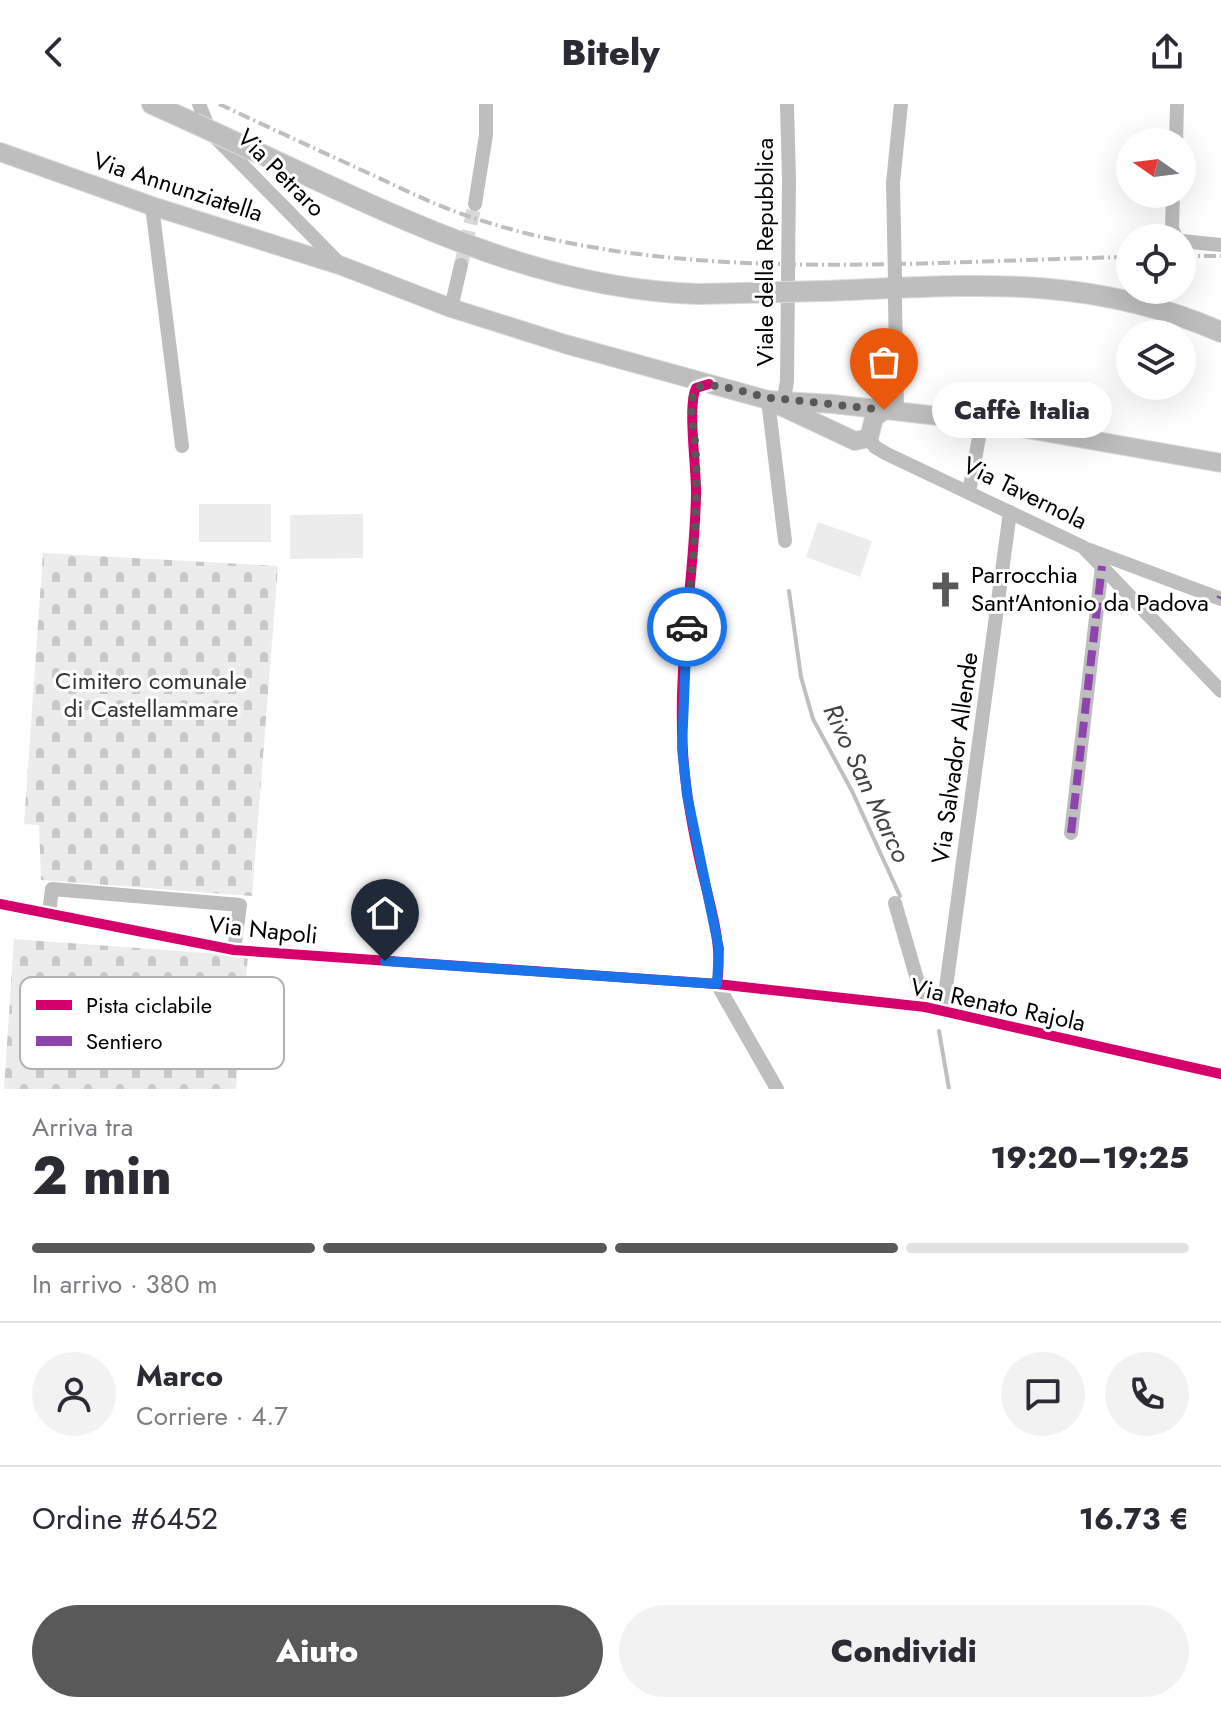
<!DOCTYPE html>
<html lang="it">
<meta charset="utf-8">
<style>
:root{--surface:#fff;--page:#f2f2f3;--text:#2b2b33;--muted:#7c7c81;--line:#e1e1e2;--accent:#595959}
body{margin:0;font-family:Jost,sans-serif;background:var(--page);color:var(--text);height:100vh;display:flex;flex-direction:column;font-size:30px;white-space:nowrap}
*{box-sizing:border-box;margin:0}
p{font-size:26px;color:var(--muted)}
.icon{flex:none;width:44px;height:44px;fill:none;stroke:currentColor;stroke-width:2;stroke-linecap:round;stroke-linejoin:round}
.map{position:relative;height:985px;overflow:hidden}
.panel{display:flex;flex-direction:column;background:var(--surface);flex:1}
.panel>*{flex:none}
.needle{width:52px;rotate:284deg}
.buttons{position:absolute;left:1116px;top:24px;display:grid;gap:16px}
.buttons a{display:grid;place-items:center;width:80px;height:80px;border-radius:50%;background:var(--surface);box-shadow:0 8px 32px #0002;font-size:40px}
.pin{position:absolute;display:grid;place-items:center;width:68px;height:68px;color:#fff;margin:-82px -34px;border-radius:50% 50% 50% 0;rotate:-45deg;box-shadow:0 0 8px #0007}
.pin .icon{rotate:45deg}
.courier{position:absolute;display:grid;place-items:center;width:80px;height:80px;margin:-40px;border:6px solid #1a73e8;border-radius:50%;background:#fff;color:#222;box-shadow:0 2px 10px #0007}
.bubble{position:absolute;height:56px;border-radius:28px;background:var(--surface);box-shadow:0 8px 32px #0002;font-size:26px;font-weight:800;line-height:56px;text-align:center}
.headline em{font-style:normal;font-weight:800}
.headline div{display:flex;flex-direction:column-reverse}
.headline{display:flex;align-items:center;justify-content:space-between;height:136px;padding:0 32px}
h1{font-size:52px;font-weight:800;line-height:60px}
.bar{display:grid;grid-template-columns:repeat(4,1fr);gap:12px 8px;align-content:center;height:96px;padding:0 32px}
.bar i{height:10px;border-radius:6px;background:var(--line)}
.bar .selected{background:var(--accent)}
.bar p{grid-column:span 4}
.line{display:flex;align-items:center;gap:20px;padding:0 32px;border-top:2px solid var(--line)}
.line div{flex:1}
.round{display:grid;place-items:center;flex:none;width:84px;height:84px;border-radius:42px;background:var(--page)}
.button{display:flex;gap:16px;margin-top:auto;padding:16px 32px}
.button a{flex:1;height:92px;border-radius:48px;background:var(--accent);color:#fff;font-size:32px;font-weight:800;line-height:92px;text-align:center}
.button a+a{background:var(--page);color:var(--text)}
header{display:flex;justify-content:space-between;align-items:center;height:104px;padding:0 32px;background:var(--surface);font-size:36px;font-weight:800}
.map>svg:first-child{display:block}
.green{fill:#ececec}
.cemetery{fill:url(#cemetery-stones)}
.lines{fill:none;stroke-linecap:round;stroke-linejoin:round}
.stream{stroke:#bfbfbf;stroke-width:4}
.minor-tunnel{stroke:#d9d9d9;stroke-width:14;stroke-dasharray:14 7;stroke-linecap:butt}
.major-casing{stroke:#dbdbdb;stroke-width:20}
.highway-casing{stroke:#dbdbdb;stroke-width:22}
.minor{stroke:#bebebe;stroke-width:14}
.major{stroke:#bebebe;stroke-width:18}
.highway{stroke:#bebebe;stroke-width:20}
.rail{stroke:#bebebe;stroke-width:4;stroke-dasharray:12 4 2 4;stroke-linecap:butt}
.highway-bridge-casing{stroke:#dbdbdb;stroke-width:22;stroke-linecap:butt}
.highway-bridge{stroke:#bebebe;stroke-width:20}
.quiet{stroke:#8e44ad;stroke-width:8;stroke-dasharray:16 8;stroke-linecap:butt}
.cycleway-casing{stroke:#fff;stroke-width:15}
.cycleway{stroke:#d6006c;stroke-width:10}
.done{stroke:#595959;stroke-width:8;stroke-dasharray:0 14.4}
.route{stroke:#1a73e8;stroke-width:10}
.labels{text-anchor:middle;stroke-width:6;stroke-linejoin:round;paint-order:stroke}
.street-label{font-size:24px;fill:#000;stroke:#fff}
.poi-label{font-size:24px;fill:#000;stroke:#fff;text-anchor:start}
.park-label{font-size:24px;fill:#333;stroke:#fff}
.water-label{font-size:26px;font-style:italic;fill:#444;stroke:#fff}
.key{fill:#fff;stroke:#b2b2b2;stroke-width:2}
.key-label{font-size:22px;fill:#000}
</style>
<header><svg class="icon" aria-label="back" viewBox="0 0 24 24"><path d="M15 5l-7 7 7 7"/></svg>Bitely<svg class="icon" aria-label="share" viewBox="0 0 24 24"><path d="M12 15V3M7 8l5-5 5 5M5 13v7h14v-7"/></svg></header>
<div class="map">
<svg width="1221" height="985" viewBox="0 0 1221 985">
<defs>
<pattern id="cemetery-stones" width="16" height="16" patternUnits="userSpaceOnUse" patternTransform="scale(2)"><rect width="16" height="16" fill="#ececec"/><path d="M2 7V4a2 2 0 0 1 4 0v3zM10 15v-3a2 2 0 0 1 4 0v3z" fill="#c9c9c9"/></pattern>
</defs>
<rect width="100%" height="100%" fill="#fff"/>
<path class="green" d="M199,400h72v38h-72z
M363,410v44l-73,1v-44z
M818,418l54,19 -12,36 -54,-20z"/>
<path class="cemetery" d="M43,449l235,13 -26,330 -211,-16 -2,-55 -15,-1z
M14,835l234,17 -12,133h-232z"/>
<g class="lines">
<path class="stream" d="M789,487l12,86 12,42 39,72 48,105
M939,927l10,58"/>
<path class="minor-tunnel" d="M461,161l14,-61"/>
<defs>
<path id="major" d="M0,48l152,54 190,60 109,42 114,36 203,56 65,4 149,17 239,42
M774,299l81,38 14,-3 5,-20 10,-8"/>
<path id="highway" d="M152,0l42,19
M250,45c143,66 288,141 449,145
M822,187c143,-5 263,-19 399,41"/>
</defs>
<use href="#major" class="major-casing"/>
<use href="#highway" class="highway-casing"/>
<path class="minor" d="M199,0l8,20 9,14 124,126
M1176,38l1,-38
M1173,90l-1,34 4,10
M475,100l11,-69v-31
M152,102l30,240
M1182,137l39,4
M895,174l-2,-95 8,-79
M895,195l2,113
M451,204l10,-43
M709,280l-13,4c-9,18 1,83 0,108 -2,85 -19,171 -13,255 2,40 10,81 19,120 9,38 21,74 15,113
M784,295l3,-18 2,-202 -2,-75
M768,296l17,141
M869,334l6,9 12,7 196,93 138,144
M969,388l13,-71
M1087,445l134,50
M1071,729l31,-267
M895,799l30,104
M0,800l234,46 483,34 208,23 296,67
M49,809l3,-24 188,16 -6,45
M717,880l60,105
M943,906l67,-498"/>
<use href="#major" class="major"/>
<use href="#highway" class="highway"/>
<path class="rail" d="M219,0c49,23 99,46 149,69 31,14 62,30 94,41 207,73 452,47 668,43
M1182,152h39"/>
<defs>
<path id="highway-bridge" d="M194,19l56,26
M699,190l123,-3"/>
</defs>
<use href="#highway-bridge" class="highway-bridge-casing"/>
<use href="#highway-bridge" class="highway-bridge"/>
<path class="quiet" d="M1220,495l1,-2
M1071,729l31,-267"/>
<defs>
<path id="cycleway" d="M709,280l-13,4c-9,18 1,83 0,108 -2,85 -19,171 -13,255 2,40 10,81 19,120 9,38 21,74 15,113
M0,800l234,46 483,34 208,23 296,67"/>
</defs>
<use href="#cycleway" class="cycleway-casing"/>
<use href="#cycleway" class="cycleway"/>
</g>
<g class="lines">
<path class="done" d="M687,523c5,-61 13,-124 8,-185 -1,-18 -8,-37 1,-54 20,-10 63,12 88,11l100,11"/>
<path class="route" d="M385,857l332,23 2,-35 -32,-154 -5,-47 5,-121"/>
</g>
<defs>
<symbol id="church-bare" viewBox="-9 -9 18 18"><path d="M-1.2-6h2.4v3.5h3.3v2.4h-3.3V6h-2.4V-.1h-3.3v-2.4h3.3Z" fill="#595959" stroke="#fff" stroke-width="2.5" paint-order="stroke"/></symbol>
</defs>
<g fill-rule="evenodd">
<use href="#church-bare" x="920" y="460" width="51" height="51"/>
</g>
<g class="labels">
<g class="street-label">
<text transform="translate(281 69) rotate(45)" y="8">Via Petraro</text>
<text transform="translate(178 83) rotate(18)" y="8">Via Annunziatella</text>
<text transform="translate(765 148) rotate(-90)" y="8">Viale della Repubblica</text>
<text transform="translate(1025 389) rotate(26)" y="8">Via Tavernola</text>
<text transform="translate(955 654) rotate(-82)" y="8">Via Salvador Allende</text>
<text transform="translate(263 826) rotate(6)" y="8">Via Napoli</text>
<text transform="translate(998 901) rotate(12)" y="8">Via Renato Rajola</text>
</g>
<g class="poi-label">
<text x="971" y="479">Parrocchia<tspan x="971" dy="28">Sant'Antonio da Padova</tspan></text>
</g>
<g class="park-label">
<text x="151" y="585">Cimitero comunale<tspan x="151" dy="28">di Castellammare</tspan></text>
</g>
<g class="water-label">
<text transform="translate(867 679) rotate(65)" y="9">Rivo San Marco</text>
</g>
</g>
<rect x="20" y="873" width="264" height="92" rx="12" class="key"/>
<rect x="36" y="896" width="36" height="10" fill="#d6006c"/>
<rect x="36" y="932" width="36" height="10" fill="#8e44ad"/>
<g class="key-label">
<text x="86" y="909">Pista ciclabile</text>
<text x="86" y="945">Sentiero</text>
</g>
</svg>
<div class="buttons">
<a><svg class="needle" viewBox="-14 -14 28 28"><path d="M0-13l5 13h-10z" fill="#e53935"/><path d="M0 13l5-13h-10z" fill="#7c7c81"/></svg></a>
<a><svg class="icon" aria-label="locate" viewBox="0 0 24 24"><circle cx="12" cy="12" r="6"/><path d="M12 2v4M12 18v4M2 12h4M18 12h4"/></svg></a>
<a><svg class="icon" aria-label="layers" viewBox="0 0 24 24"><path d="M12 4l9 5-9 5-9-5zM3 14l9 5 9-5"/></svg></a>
</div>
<div class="pin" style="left:884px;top:306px;background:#ea580c"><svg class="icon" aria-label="bag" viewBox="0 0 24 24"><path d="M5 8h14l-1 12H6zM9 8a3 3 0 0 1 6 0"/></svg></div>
<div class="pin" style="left:385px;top:857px;background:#1f2937"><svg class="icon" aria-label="home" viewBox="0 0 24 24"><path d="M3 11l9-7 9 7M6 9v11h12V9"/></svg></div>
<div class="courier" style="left:687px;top:523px"><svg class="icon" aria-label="car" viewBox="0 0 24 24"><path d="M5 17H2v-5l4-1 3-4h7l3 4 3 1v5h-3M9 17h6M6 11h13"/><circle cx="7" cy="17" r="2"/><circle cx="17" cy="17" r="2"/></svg></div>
<div class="bubble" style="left:932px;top:278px;width:180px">Caffè Italia</div>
</div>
<section class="panel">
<div class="headline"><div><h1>2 min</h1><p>Arriva tra</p></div><em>19:20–19:25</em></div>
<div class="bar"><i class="selected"></i><i class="selected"></i><i class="selected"></i><i></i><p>In arrivo · 380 m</p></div>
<div class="line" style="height:144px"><a class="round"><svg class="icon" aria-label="person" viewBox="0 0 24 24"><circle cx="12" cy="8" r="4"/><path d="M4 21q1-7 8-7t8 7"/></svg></a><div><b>Marco</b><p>Corriere · 4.7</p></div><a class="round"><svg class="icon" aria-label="chat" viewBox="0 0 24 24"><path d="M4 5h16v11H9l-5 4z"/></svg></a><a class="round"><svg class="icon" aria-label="phone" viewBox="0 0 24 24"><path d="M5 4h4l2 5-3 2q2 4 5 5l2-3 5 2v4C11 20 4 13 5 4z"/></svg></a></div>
<div class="line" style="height:104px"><div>Ordine #6452</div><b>16.73 €</b></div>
<div class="button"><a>Aiuto</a><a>Condividi</a></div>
</section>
